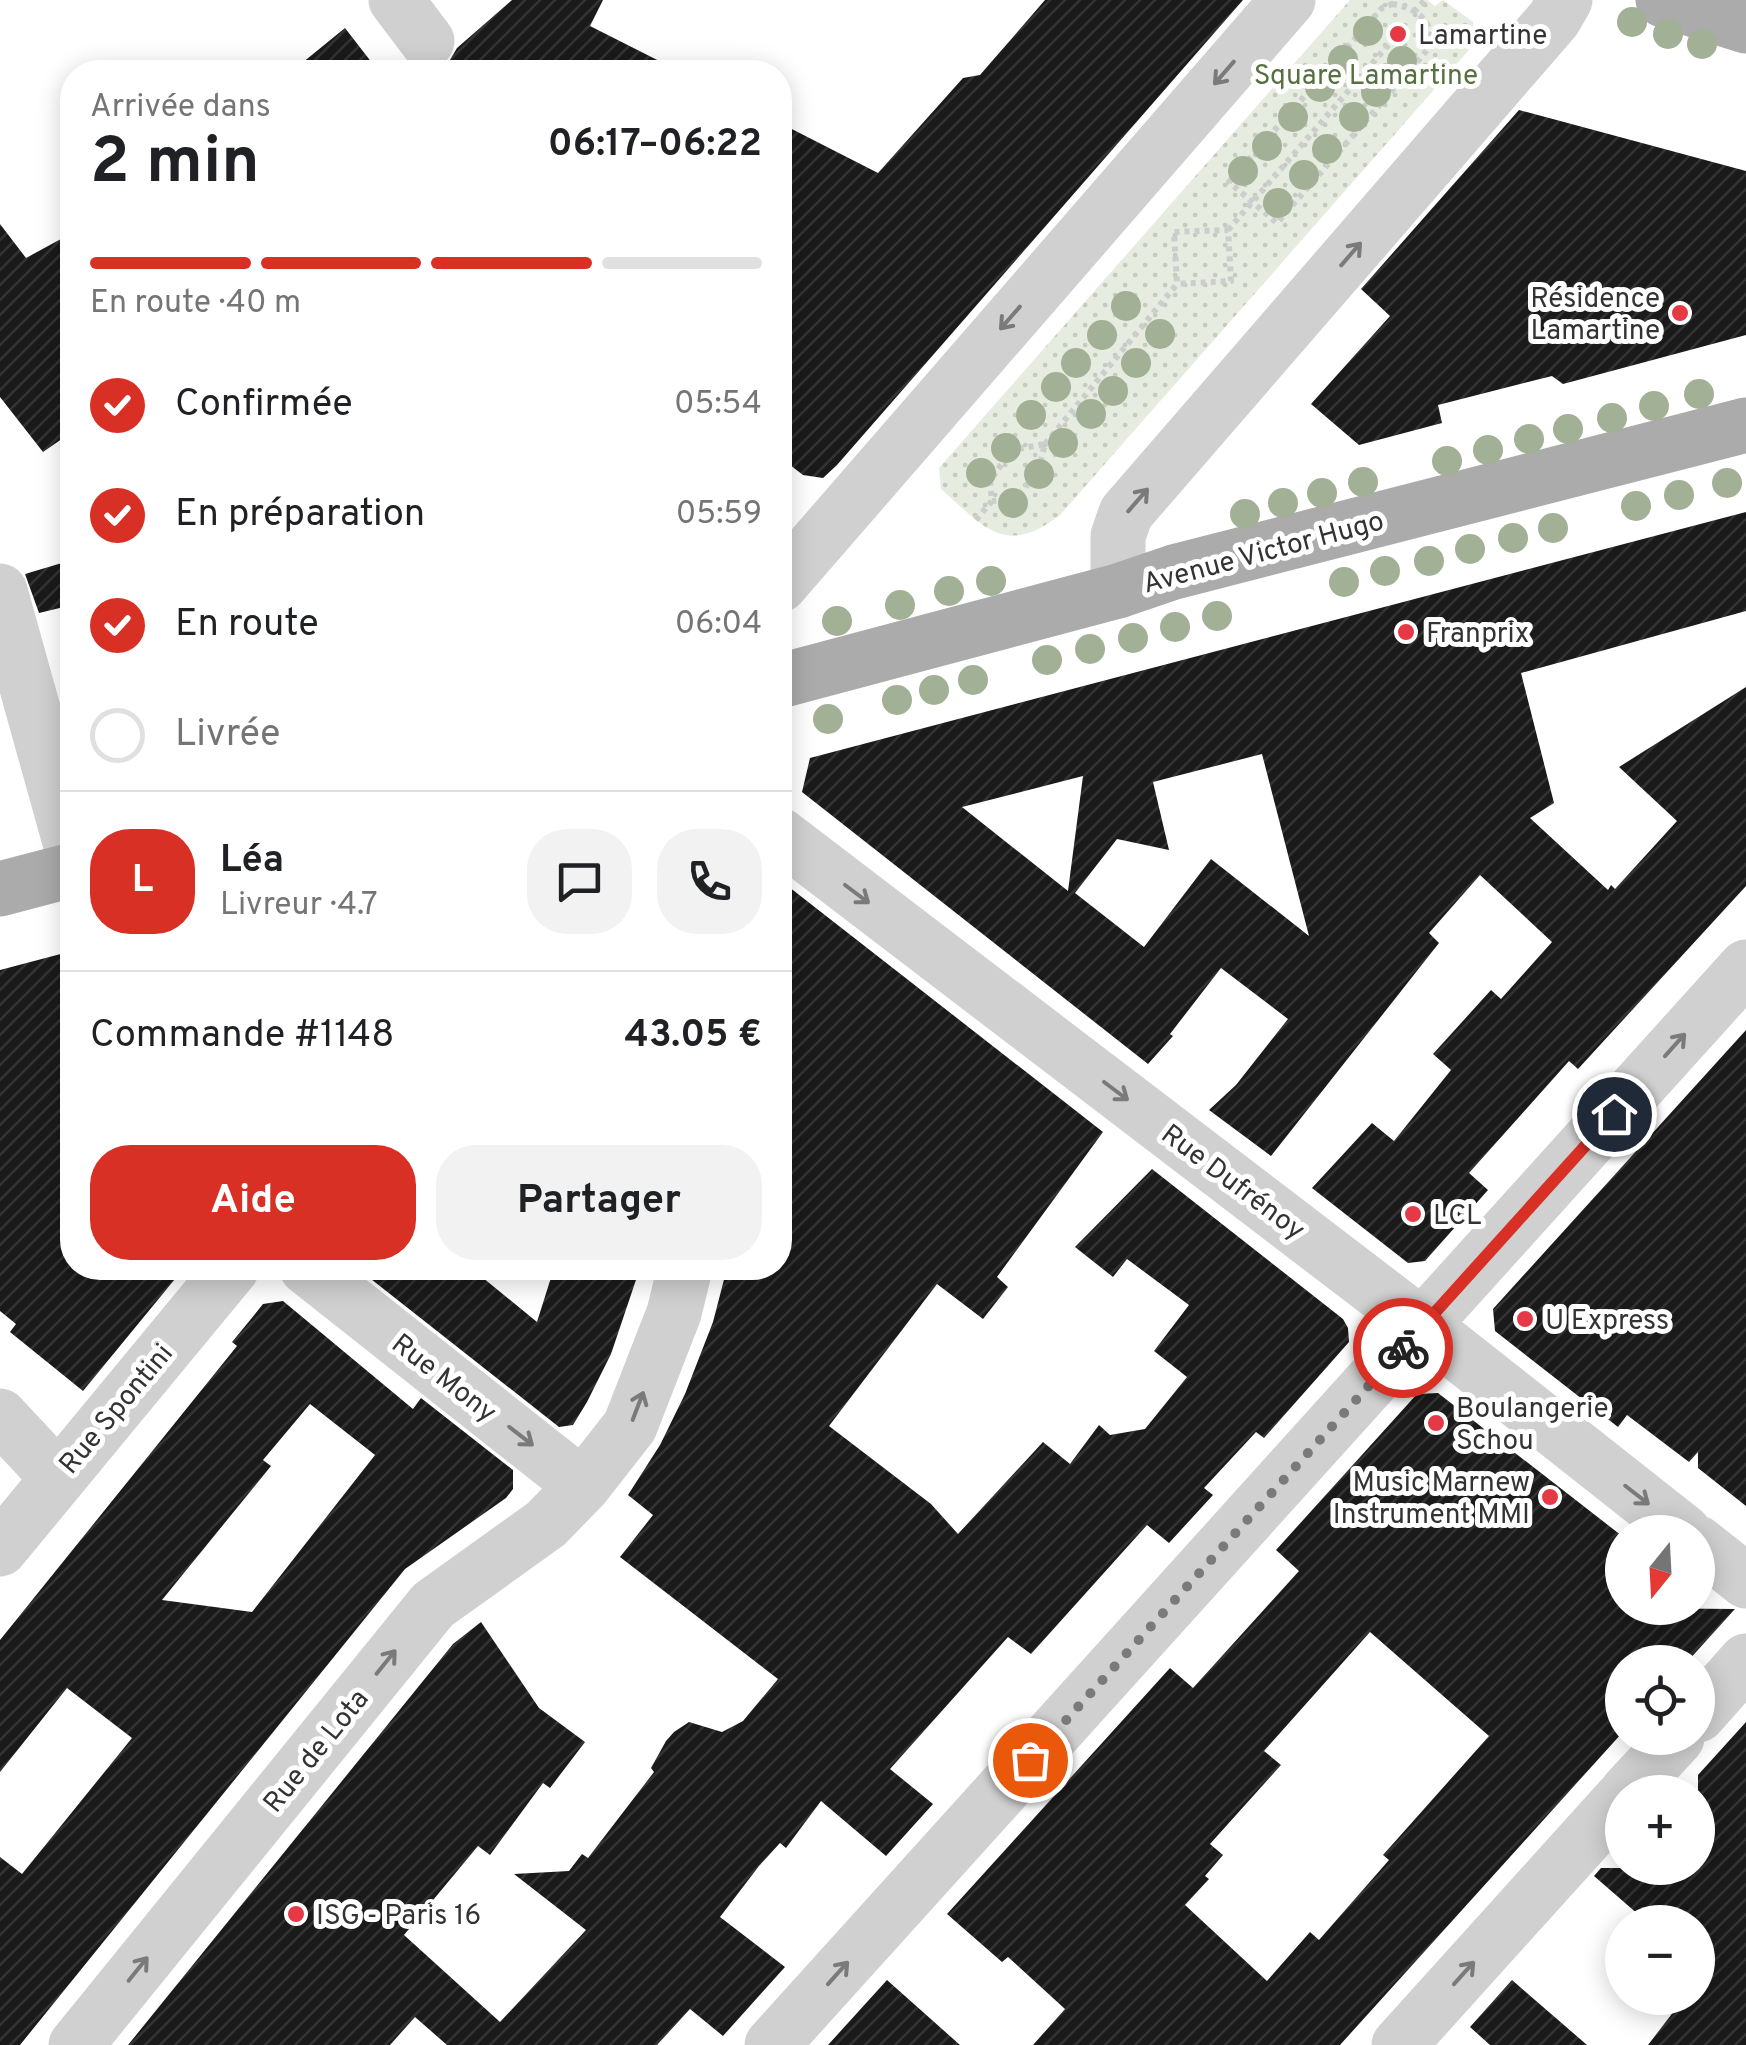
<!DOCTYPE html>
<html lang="fr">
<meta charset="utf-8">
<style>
:root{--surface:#fff;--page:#f2f2f2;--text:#202124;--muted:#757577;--line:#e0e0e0;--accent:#d93025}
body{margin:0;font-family:Overpass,sans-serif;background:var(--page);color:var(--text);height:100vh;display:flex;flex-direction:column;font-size:38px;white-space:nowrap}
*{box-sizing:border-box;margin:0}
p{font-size:32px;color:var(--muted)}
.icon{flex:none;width:55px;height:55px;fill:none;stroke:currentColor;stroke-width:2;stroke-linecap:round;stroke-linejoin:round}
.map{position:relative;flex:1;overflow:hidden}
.sheet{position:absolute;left:60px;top:60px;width:732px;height:1220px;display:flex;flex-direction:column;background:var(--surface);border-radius:40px;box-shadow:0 5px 25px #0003}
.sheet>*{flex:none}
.needle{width:65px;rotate:198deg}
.fabs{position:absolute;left:1605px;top:1515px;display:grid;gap:20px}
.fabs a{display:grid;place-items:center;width:110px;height:110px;border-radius:50%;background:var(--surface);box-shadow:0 5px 25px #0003;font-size:50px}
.pin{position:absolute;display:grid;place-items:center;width:85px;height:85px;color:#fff;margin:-42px;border:5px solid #fff;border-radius:50%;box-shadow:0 2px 10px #0007}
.courier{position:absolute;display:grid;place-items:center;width:100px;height:100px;margin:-50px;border:8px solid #d93025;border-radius:50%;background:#fff;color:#222;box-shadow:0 2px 12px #0007}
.head em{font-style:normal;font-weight:700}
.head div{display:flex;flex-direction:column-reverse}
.head{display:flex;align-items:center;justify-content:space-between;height:170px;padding:0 30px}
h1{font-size:65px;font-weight:700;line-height:75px}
.bar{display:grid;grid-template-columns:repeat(4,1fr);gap:15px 10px;align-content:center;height:120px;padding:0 30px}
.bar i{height:12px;border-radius:8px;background:var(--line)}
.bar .current{background:var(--accent)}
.bar p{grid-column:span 4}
.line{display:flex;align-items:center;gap:25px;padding:0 30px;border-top:2px solid var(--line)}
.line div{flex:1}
.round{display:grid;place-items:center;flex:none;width:105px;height:105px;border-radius:40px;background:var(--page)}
ol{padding:0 30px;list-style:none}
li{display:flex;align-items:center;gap:30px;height:110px}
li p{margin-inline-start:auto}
li .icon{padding:10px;border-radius:50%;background:var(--accent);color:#fff;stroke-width:4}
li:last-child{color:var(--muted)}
li i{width:55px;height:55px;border:5px solid var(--line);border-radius:50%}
.primary-button{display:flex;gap:20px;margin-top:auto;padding:20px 30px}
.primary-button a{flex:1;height:115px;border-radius:40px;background:var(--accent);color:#fff;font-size:40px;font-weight:700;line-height:115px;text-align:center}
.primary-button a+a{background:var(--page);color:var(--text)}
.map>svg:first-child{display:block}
.park{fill:url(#park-dots)}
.building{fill:url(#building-hatch);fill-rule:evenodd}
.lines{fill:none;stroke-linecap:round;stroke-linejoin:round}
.path{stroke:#cdcdcd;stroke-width:6;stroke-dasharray:5 5;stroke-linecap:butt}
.minor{stroke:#d0d0d0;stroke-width:55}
.major{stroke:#ababab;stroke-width:55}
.tree{fill:#a2b095}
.oneway{stroke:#7a7a7a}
.done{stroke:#7a7a7a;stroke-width:10;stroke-dasharray:0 18}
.route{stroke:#d93025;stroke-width:12}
.poi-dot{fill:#e63946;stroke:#fff;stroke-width:4}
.labels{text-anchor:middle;stroke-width:10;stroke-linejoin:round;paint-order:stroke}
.poi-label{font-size:28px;fill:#333;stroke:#fff;text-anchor:start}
.park-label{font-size:28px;fill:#56703f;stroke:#fff}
.street-label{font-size:28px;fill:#333;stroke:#fff}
</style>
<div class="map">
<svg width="1746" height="2045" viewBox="0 0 1746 2045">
<defs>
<pattern id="park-dots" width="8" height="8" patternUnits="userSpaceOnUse" patternTransform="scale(2.5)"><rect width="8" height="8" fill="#e6ecdf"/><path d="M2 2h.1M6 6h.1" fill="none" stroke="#c6cbc0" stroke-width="1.8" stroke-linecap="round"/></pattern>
<pattern id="building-hatch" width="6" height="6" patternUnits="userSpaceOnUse" patternTransform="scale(2.5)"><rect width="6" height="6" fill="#1a1a1a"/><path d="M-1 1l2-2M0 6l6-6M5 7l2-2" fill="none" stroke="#333"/></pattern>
</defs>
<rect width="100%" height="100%" fill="#fff"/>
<path class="park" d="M1350,0h77l8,6 8,-6 30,22 1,17 -6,12 -408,464c-55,42 -75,13 -119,-26l-2,-21z"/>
<path class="building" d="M512,0h91l-13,26 91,46h-253l19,-7 10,-17z
M1045,0h198l-406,465 -14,13 -20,-3 -13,-10 -10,-24v-318l98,50 85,-95 17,-3z
M345,28l34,44h-88z
M1519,110l227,61v164l-183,49 -11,-8 -114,29 4,18 -83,22 -48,-41 79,-88 -29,-27z
M0,224l26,34 46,-25v199l-29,20 -43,-55z
M1746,512v99l-225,62 33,130 -24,15 78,72 3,-5 4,4 62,-68 -58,-54 127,-80v199l-168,183 -9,-8 -100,112 19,17 -63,71 -17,2 -96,-75 60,-65 22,18 57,-71 -18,-16 58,-64 10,9 51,-57 -72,-67 -51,58 10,10 -168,213 -62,-46 27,-25 52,-66 -67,-51 -51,66 3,2 -25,28 -346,-272 8,-34zM1262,754l47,182 -98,-77 -67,88 -69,-54 42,-54 52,11 -16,-68zM1083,776l-15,115 -106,-84z
M72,560v45l-33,8 -14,-39z
M780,880l323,252 -106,145 11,10 -25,32 -46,-35 -108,142 102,78 27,30 85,-92 27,22 29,-39 11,10 35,-6 42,-52 -33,-26 35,-46 -62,-46 -14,18 -38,-30 77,-78 191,150 5,9 1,14 -85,96 -8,-6 -52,56 9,7 -44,48 -22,-18 -116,129 -23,-17 -118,132 43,35 -47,52 -65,-55 -35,47 -6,-5 -21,23 -39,51 65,50 -62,69 -33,-27 -33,36h-210l-32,-28 -25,28h-262l325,-401 28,-22 58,86 46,34 -35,46 -7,-5 -53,72 -12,-9 -74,89 96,87 86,-92 -72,-56 55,-3 13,-17 6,4 66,-86 -3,-4 15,-27 8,-9 15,-10 33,10 21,-11 35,-42 -158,-122 33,-42 -25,-20 32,-50 25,-51 28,-72 14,-54h53z
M72,951v317h112l-101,123 -73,-59 6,-8 -16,-13v-341z
M1746,1030v476l-48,-38v-16l-9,10 -62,-47 -9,12 -68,-53 -55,-43 -2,-22z
M357,1268h114l66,54 17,-54h86l-29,86 -24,48 -14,23 -14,2z
M283,1301l130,108 8,-11 92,72v19l-7,9 -101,71 -385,476h-20v-188l22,17 110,-136 -65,-50 -67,84v-132l237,-294 -5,-4 19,-23 12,-15zM310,1404l65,51 -123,157 -90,-12 109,-134 -8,-6z
M1438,1393l184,143v72l113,1 -48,53h-65v71l-282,312h-307l32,-36 -57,-52 -6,5 -55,-48 223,-246 23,20 106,-117 -23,-21 141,-156zM1370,1632l119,104 -106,119 6,5 -70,80 -9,-8 -43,49 -82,-76 24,-26 -4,-3 18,-21 -13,-11 71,-79 -17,-14z
M1746,1722v323h-98l36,-47h14v-76h-51l-53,-46 7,-8h97v-93z
M887,1980l73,65h-132z
M1512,1980l75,65h-97l-20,-18z"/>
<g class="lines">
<path class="path" d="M1392,4c23,3 45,18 37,44l-152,175 -48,-41 153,-174z
M1414,12l11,-12
M1228,230l161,-186
M1045,444l132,-160 -3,-52 54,-2 3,51 -54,3
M976,520l16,-19 -2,-21 22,-30 33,-6 -7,27 -22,28 -24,2"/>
<path class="minor" d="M396,0l31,41
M780,585l508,-585
M0,591l72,258
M1118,591v-55l8,-23 428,-494 11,-19
M780,835l643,491 261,206
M307,1268l276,218
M0,1416l58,62
M1698,1543l48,38
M0,1549l232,-281
M1698,1715l48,-54
M1627,1792l50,-54
M76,2045l357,-440 113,-81 37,-38 47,-60 44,-113 11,-45
M772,2045l974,-1078
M1399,2045l223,-247"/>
<path class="major" d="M1663,0l83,26
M780,681l338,-90 56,-19 572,-147
M0,889l72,-19"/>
</g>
<g class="tree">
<circle cx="1632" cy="22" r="15"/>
<circle cx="1368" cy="31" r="15"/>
<circle cx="1668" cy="34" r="15"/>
<circle cx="1702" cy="44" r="15"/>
<circle cx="1343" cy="60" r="15"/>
<circle cx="1402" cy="61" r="15"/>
<circle cx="1320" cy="87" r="15"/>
<circle cx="1376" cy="92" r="15"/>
<circle cx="1293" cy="117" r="15"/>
<circle cx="1354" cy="117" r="15"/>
<circle cx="1267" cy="146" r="15"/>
<circle cx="1327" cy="149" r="15"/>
<circle cx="1243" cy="171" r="15"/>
<circle cx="1304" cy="175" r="15"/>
<circle cx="1278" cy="203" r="15"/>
<circle cx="1126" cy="306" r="15"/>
<circle cx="1160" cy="334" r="15"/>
<circle cx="1102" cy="335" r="15"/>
<circle cx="1076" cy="363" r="15"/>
<circle cx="1136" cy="363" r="15"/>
<circle cx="1056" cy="387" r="15"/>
<circle cx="1113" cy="391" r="15"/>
<circle cx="1699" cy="394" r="15"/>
<circle cx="1654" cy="406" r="15"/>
<circle cx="1091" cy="414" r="15"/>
<circle cx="1031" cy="415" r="15"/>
<circle cx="1612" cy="418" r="15"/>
<circle cx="1568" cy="429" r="15"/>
<circle cx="1529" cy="439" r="15"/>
<circle cx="1063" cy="443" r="15"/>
<circle cx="1006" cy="448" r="15"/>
<circle cx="1488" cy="450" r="15"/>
<circle cx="1447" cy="461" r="15"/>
<circle cx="981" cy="473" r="15"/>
<circle cx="1039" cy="474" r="15"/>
<circle cx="1363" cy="482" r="15"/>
<circle cx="1727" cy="483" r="15"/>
<circle cx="1322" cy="493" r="15"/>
<circle cx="1679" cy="495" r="15"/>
<circle cx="1013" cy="503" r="15"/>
<circle cx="1283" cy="503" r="15"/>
<circle cx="1636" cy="506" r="15"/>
<circle cx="1245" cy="514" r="15"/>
<circle cx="1553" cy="528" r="15"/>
<circle cx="1513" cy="538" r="15"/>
<circle cx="1470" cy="549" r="15"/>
<circle cx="1429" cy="561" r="15"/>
<circle cx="1385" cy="571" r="15"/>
<circle cx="991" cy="581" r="15"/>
<circle cx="1344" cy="582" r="15"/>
<circle cx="949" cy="591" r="15"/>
<circle cx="900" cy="605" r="15"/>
<circle cx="1217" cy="616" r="15"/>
<circle cx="837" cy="621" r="15"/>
<circle cx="1175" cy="627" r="15"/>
<circle cx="1133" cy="638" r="15"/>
<circle cx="1090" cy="649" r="15"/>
<circle cx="1047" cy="660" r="15"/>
<circle cx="973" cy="680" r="15"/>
<circle cx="934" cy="690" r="15"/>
<circle cx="897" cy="700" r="15"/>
<circle cx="828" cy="719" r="15"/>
</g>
<defs><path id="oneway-shaft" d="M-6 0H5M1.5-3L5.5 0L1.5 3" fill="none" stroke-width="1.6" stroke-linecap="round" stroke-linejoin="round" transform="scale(2.5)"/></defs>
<g class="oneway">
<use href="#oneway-shaft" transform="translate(1224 73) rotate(131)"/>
<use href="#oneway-shaft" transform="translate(1351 254) rotate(-49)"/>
<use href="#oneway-shaft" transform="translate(1010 318) rotate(131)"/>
<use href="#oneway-shaft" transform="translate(1138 500) rotate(-49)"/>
<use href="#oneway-shaft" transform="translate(857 894) rotate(37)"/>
<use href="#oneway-shaft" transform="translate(1675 1045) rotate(-48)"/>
<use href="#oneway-shaft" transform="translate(1116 1091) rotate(37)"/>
<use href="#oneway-shaft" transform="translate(638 1406) rotate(-69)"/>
<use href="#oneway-shaft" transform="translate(521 1436) rotate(38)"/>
<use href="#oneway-shaft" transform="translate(1637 1495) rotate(38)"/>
<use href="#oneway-shaft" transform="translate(386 1662) rotate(-51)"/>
<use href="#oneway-shaft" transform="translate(138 1969) rotate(-51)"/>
<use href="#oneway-shaft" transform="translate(838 1973) rotate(-48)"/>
<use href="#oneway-shaft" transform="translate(1464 1973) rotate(-48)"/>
</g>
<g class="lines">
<path class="done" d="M1030,1760l373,-412"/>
<path class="route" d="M1403,1348l211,-234"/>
</g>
<g class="poi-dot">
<circle cx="1398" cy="34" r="10"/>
<circle cx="1680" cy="313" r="10"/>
<circle cx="1406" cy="632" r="10"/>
<circle cx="1413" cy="1214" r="10"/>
<circle cx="1525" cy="1319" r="10"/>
<circle cx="1436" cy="1423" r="10"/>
<circle cx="1550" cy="1497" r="10"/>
<circle cx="296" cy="1914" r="10"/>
</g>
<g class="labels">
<g class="poi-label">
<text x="1418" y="44">Lamartine</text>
<text x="1660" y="307" text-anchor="end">Résidence<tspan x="1660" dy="32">Lamartine</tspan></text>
<text x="1426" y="642">Franprix</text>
<text x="1433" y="1224">LCL</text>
<text x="1545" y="1329">U Express</text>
<text x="1456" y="1417">Boulangerie<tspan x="1456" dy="32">Schou</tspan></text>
<text x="1530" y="1491" text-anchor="end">Music Marnew<tspan x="1530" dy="32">Instrument MMI</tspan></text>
<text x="316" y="1924">ISG - Paris 16</text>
</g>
<g class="park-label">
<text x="1366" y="84">Square Lamartine</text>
</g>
<g class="street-label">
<text transform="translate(1263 551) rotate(-15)" y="10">Avenue Victor Hugo</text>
<text transform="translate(1234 1181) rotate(37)" y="10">Rue Dufrénoy</text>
<text transform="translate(445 1377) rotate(38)" y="10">Rue Mony</text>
<text transform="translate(115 1408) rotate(-50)" y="10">Rue Spontini</text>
<text transform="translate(315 1750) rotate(-51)" y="10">Rue de Lota</text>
</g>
</g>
</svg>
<div class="fabs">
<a><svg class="needle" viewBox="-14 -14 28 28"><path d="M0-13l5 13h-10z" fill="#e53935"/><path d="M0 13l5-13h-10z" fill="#757577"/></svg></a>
<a><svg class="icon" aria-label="locate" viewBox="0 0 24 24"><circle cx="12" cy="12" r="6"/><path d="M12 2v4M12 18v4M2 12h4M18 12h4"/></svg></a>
<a>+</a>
<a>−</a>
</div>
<div class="pin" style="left:1030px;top:1760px;background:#ea580c"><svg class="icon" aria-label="bag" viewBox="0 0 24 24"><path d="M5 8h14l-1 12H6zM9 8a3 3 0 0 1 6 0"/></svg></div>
<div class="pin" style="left:1614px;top:1114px;background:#1f2937"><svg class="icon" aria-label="home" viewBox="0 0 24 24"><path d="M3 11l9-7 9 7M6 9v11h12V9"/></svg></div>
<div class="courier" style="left:1403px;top:1348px"><svg class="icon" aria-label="bike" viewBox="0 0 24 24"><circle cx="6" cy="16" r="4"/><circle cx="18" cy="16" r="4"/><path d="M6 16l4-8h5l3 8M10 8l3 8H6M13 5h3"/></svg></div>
<section class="sheet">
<div class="head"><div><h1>2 min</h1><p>Arrivée dans</p></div><em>06:17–06:22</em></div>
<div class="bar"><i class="current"></i><i class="current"></i><i class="current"></i><i></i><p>En route · 40 m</p></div>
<ol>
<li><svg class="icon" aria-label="check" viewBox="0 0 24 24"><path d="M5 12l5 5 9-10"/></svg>Confirmée<p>05:54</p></li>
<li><svg class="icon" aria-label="check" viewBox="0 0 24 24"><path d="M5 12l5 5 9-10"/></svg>En préparation<p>05:59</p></li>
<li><svg class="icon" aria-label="check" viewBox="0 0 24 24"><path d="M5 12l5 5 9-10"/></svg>En route<p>06:04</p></li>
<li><i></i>Livrée</li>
</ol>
<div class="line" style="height:180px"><b class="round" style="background:var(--accent);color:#fff">L</b><div><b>Léa</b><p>Livreur · 4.7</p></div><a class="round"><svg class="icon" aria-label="chat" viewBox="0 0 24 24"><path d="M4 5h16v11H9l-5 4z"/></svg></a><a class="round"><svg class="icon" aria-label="phone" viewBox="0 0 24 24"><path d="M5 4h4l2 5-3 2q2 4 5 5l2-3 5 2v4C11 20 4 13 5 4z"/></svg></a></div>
<div class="line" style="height:130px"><div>Commande #1148</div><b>43.05 €</b></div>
<div class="primary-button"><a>Aide</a><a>Partager</a></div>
</section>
</div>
